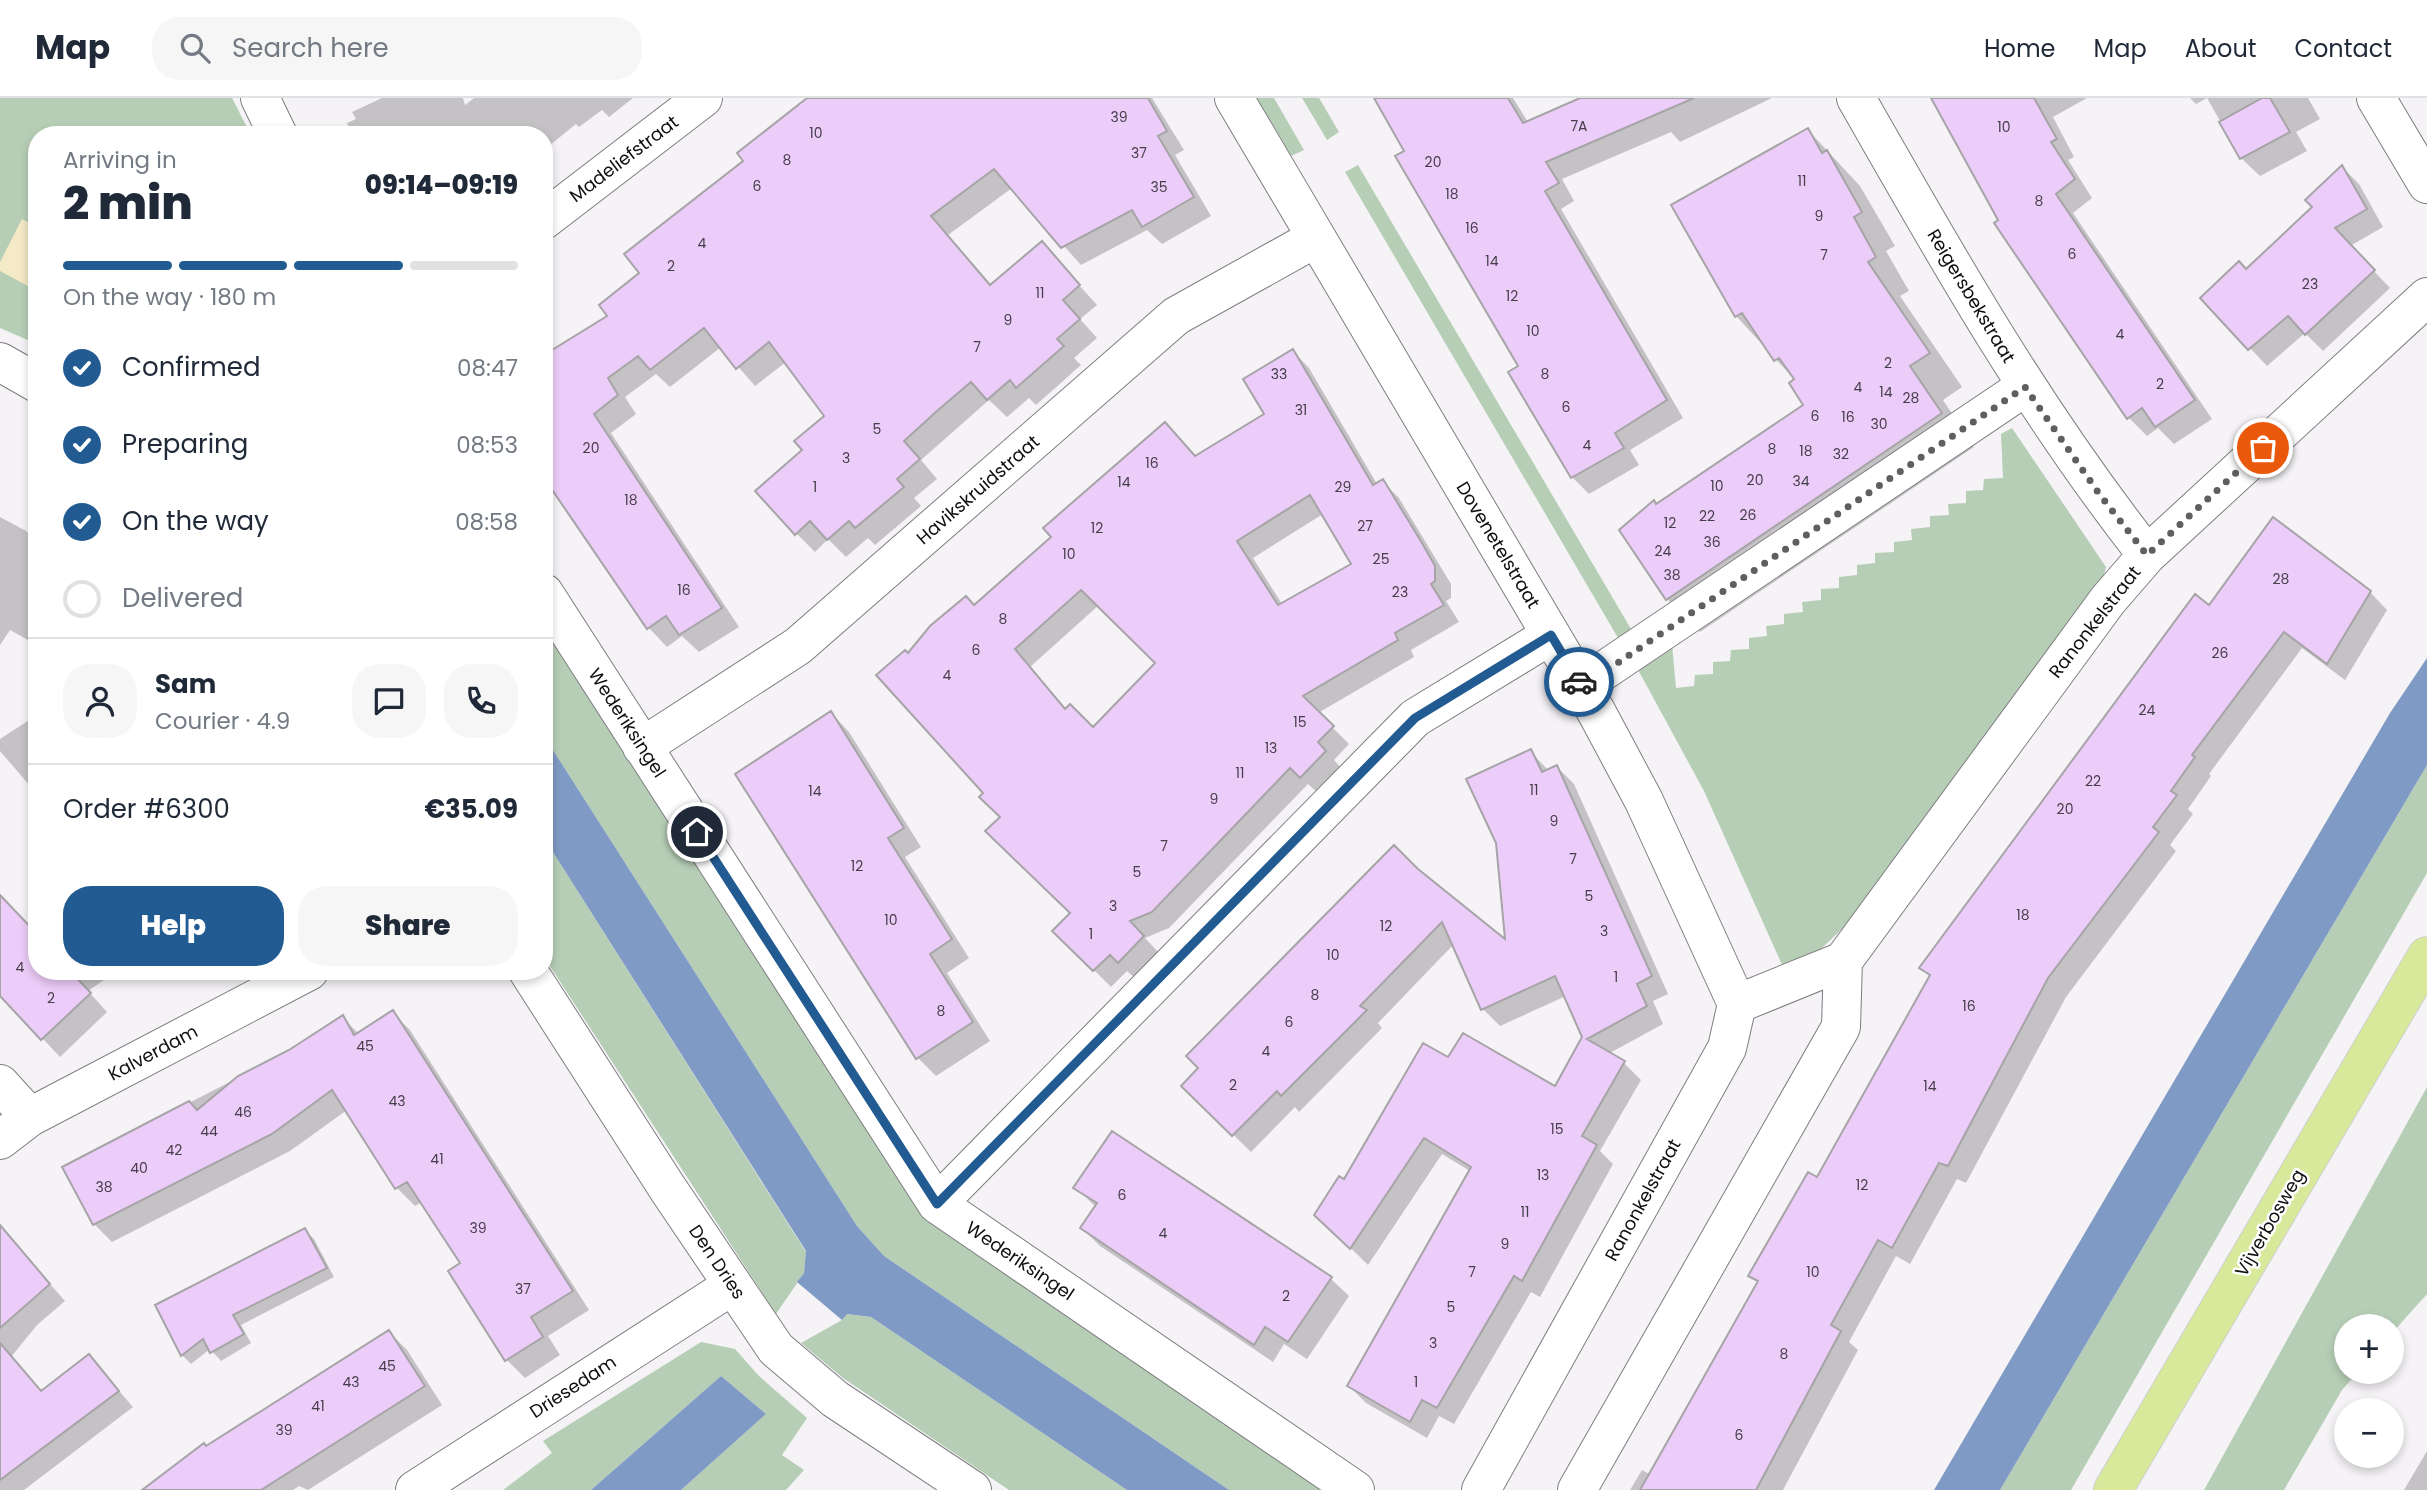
<!DOCTYPE html>
<meta charset="utf-8">
<style>
:root{--surface:#fff;--page:#f6f6f7;--text:#1f2937;--muted:#747a83;--line:#e0e1e3;--accent:#225b92}
body{margin:0;font-family:Poppins,sans-serif;background:var(--page);color:var(--text);height:100vh;display:flex;flex-direction:column;font-size:26px;white-space:nowrap}
*{box-sizing:border-box;margin:0}
p{font-size:23px;color:var(--muted)}
.icon{flex:none;width:38px;height:38px;fill:none;stroke:currentColor;stroke-width:2;stroke-linecap:round;stroke-linejoin:round}
.map{position:relative;flex:1;overflow:hidden}
.drawer{position:absolute;left:28px;top:28px;width:525px;height:854px;display:flex;flex-direction:column;background:var(--surface);border-radius:28px;box-shadow:0 4px 10px #0003}
.drawer>*{flex:none}
.tools{position:absolute;left:2334px;top:1216px;display:grid;gap:14px}
.tools a{display:grid;place-items:center;width:70px;height:70px;border-radius:50%;background:var(--surface);box-shadow:0 4px 10px #0003;font-size:35px}
.pin{position:absolute;display:grid;place-items:center;width:60px;height:60px;color:#fff;margin:-30px;border:4px solid #fff;border-radius:50%;box-shadow:0 2px 7px #0007}
.courier{position:absolute;display:grid;place-items:center;width:70px;height:70px;margin:-35px;border:5px solid #225b92;border-radius:50%;background:#fff;color:#222;box-shadow:0 2px 9px #0007}
.headline em{font-style:normal;font-weight:800}
.headline div{display:flex;flex-direction:column-reverse}
.headline{display:flex;align-items:center;justify-content:space-between;height:119px;padding:0 35px}
h1{font-size:46px;font-weight:800;line-height:52px}
.bar{display:grid;grid-template-columns:repeat(4,1fr);gap:10px 7px;align-content:center;height:84px;padding:0 35px}
.bar i{height:9px;border-radius:5px;background:var(--line)}
.bar .on{background:var(--accent)}
.bar p{grid-column:span 4}
.line{display:flex;align-items:center;gap:18px;padding:0 35px;border-top:2px solid var(--line)}
.line div{flex:1}
.round{display:grid;place-items:center;flex:none;width:74px;height:74px;border-radius:28px;background:var(--page)}
ol{padding:0 35px;list-style:none}
li{display:flex;align-items:center;gap:21px;height:77px}
li p{margin-inline-start:auto}
li .icon{padding:7px;border-radius:50%;background:var(--accent);color:#fff;stroke-width:4}
li:last-child{color:var(--muted)}
li i{width:38px;height:38px;border:4px solid var(--line);border-radius:50%}
.action{display:flex;gap:14px;margin-top:auto;padding:14px 35px}
.action a{flex:1;height:80px;border-radius:28px;background:var(--accent);color:#fff;font-size:28px;font-weight:800;line-height:80px;text-align:center}
.action a+a{background:var(--page);color:var(--text)}
header{display:flex;align-items:center;gap:42px;box-sizing:border-box;height:98px;padding:0 35px;background:var(--surface);border-bottom:2px solid var(--line)}
header strong{font-size:33px}
nav{display:flex;gap:38px;margin-inline-start:auto;font-size:24px}
.search{width:490px;height:63px;background:var(--page);display:flex;align-items:center;gap:18px;box-sizing:border-box;padding:0 24px;border-radius:28px;color:var(--muted);font-size:26px}
.map>svg:first-child{display:block}
.green{fill:#b6ceb6}
.sand{fill:#f4eac5}
.water{fill:#7f9ac4}
.shadow{fill:#0003;fill-rule:evenodd}
.building{fill:#ecccf8;stroke:#a6a4a7;stroke-width:2;fill-rule:evenodd}
.lines{fill:none;stroke-linecap:round;stroke-linejoin:round}
.minor-casing{stroke:#7f7d80;stroke-width:40}
.major-casing{stroke:#cfcfcf;stroke-width:40}
.minor{stroke:#fff;stroke-width:38}
.major{stroke:#d8e99b;stroke-width:38}
.done{stroke:#605f60;stroke-width:7;stroke-dasharray:0 12.6}
.route{stroke:#225b92;stroke-width:9}
.labels{text-anchor:middle;stroke-width:5;stroke-linejoin:round;paint-order:stroke}
.number-label{font-size:14px;fill:#463e4a}
.street-label{font-size:18px;fill:#0f0f10;stroke:#fff}
</style>
<header>
<strong>Map</strong>
<div class="search"><svg class="icon" aria-label="search" viewBox="0 0 24 24"><circle cx="10" cy="10" r="6"/><path d="M15 15l6 6"/></svg>Search here</div>
<nav><a>Home</a><a>Map</a><a>About</a><a>Contact</a></nav>
</header>
<div class="map">
<svg width="2427" height="1392" viewBox="0 0 2427 1392">
<rect width="100%" height="100%" fill="#f5f3f6"/>
<path class="green" d="M0,0h232l19,37h-214v209l-37,-16z
M1257,0h17l30,52 -13,6z
M1302,0h17l20,34 -12,8z
M1358,67l276,469 -13,9 -276,-471z
M2012,330l94,139 -3,12 -259,348 -23,22 -38,18 -79,-176 -68,-125 36,-22 4,44 18,-2 1,-11 18,-1v-12l17,-1 1,-11 18,-1v-11l18,-2 -1,-10 18,-2v-10l19,-2 -1,-10 19,-2v-11l18,-1v-11l18,-2v-10l18,-2v-10l19,-1v-10l18,-2 -1,-11 19,-2v-11l19,-1 -1,-11 18,-1v-12l17,-1 1,-11 19,-1 -2,-44z
M544,525l393,602 384,265h-92l-345,-234 -27,-30 -313,-490z
M2427,667v108l-356,617h-71z
M544,740l262,414 -2,21 -28,41 -232,-357z
M2427,989v207l-35,39v-7h-45v46h11l-16,18 -58,100h-80z
M847,1216l24,3 256,173h-118l-166,-112 -42,-35 41,-23z
M701,1244l34,7 24,27 48,42 -25,37 22,15 -18,20h-105l85,-76 -45,-38 -130,114h-88l49,-37 -9,-12z"/>
<path class="sand" d="M22,121l15,8v64l-37,-20v-9z"/>
<path class="water" d="M2427,560v107l-427,725h-66l456,-777z
M544,638l313,490 27,30 345,234h-102l-256,-173 -24,-3 -5,6 -45,-38 7,-9 2,-22 -262,-413z
M721,1278l45,38 -85,76h-90z"/>
<path class="shadow" d="M382,0h81l2,7 9,-7h159l-24,19 -7,-7 -23,17 -3,-3 -32,26v-15h-191l-6,-12 9,-4 -4,-7z
M827,0h325l32,52 -9,5 36,61 -49,28 -15,-14 -66,35 -69,-77 -64,47 44,51 50,-42 55,61 -17,14 17,19 -23,20 7,7 -45,40 -7,-7 -22,19 -18,-17 -68,60 16,19 -23,19 7,8 -46,39 -7,-7 -22,19 -18,-18 -13,13 -19,-19 8,-83 23,-34 -41,-54 -31,24 -34,-39 -51,40 -14,-13 -31,23 11,17 -25,19 128,194 -40,25 -17,-16 -15,11 -18,-19 -44,-67 -15,-15 -46,-72 65,-158 33,-42z
M1376,0h137l15,24 52,-24h192l-92,44 -9,-10 -109,47 12,22 -13,8 122,209 -53,32 9,15 -50,29 -17,-17 -52,-110z
M1933,0h154l-34,19 21,40 -6,3 24,38 -19,15 139,206 -38,25 -16,-16 -11,8 -18,-18 -133,-195 5,-3z
M2190,0h17l-11,6z
M2207,0h101l12,21 -24,13 11,19 -47,25 -19,-18z
M1808,32l52,56 35,60 -9,5 23,40 -9,5 62,91 -19,13 31,47 -274,185 -33,-33 -10,-93 149,-101 -11,-25 -59,-64z
M2342,69l17,17 24,43 -33,19 40,42 -67,63 -18,-18 -38,33 -64,-68 43,-27 68,-64z
M1293,253l16,17 68,116 5,-3 17,17 52,86v14l-5,3 13,21 -48,28 3,7 -96,56 31,31 -15,16 8,9 -24,24 -10,-9 -139,144 -24,10 15,16 -24,25 -9,-8 -16,16 -56,-56 17,-18 -87,-120 -77,-138 66,-48 222,-150 70,-43zM1323,416l30,51 -71,39 -29,-46zM1099,507l58,58 -64,66 -26,-19 -37,-43z
M0,419l26,14 11,11v83l-9,15 -18,-10 -10,15z
M2370,494l17,18 -42,70 -43,-32 -93,126 2,2 -23,33 5,5 -23,31 6,6 -110,146 -100,186 -9,-4 -47,85 -14,-8 -47,86 9,8 -75,140h-153l12,-20 9,5 108,-191 -9,-9 68,-96 59,-105 -2,-2 56,-94 -10,-10 289,-360z
M831,615l18,19 72,115 -16,10 64,101 -22,15 43,68 -54,35 -18,-18z
M37,617v79l-37,-43v-12z
M1531,654l18,19 8,-4 17,17 94,210 -15,7 10,23 -55,30 16,9 17,17 -41,71 13,13 -73,133 -9,-5 -77,132 -15,-8 -12,22 -61,-35 -17,-17 121,-215 -28,-17 -74,111 -51,-50 132,-156 107,30 28,-52 -18,-41 -66,30 -17,-17 -29,-65 -76,79 4,5 -83,84 -4,-5 -44,45 -68,-66 236,-214 88,71z
M0,798l37,75h80l-29,20 19,21 -47,45 -60,-64z
M392,914l18,18 179,280 -41,26 12,19 -35,23 -18,-18 -45,-96 -40,-62 -7,4 -18,-18 -50,-78 -57,41 -178,91 -18,-18 -30,-57 226,-116 53,-33 16,16z
M1075,1089l255,91 19,18 -42,63 -23,-15 -11,18 -173,-116 -18,-18 14,-21z
M305,1132l9,9 20,38 -93,48 10,18 -30,18 -11,-12 -19,15 -9,-9 -25,-49z
M7,1137l58,66 -28,24 -26,32 31,35 47,-36 44,51 -109,83h-24v-248z
M389,1234l18,18 35,55 -134,85 -9,-4 -6,4h-147l60,-42z
M2427,1353v39h-23z"/>
<path class="building" d="M807,0h341l19,33 -9,5 36,61 -52,30 -10,-17 -71,38 -67,-79 -63,47 59,69 52,-44 38,44 -17,15 17,19 -23,20 7,7 -48,42 -6,-8 -23,20 -16,-18 -34,29 -33,30 16,18 -23,20 7,8 -49,41 -6,-7 -22,19 -17,-19 -15,14 -40,-44 47,-41 -8,-9 30,-25 -55,-74 -33,27 -32,-41 -54,42 -12,-14 -30,22 10,17 -24,19 128,194 -43,27 -13,-19 -19,13 -103,-151v-123l63,-39 -8,-11 40,-32 -15,-19 119,-93 -6,-8z
M1374,0h134l15,25 57,-25h114l-148,64 13,21 -14,8 122,209 -52,33 9,15 -53,30 -63,-106 10,-6 -123,-210 9,-5z
M1931,0h103l23,41 -6,3 24,37 -19,15 139,206 -40,27 -13,-19 -15,11 -133,-196 4,-3z
M2262,0h8l20,34 -50,27 -21,-37z
M1808,30l14,25 5,-3 35,62 -8,5 22,40 -8,5 62,91 -20,13 32,47 -276,187 -47,-70 35,-30 2,4 147,-99 -14,-22 5,-4 -15,-21 -5,3 -32,-48 -7,4 -64,-112z
M2342,67l25,44 -32,19 40,42 -70,65 -17,-19 -40,34 -48,-52 39,-37 7,8 66,-62 -7,-7z
M1293,251l80,136 10,-6 39,64 13,23v15l-4,3 13,21 -49,28 3,7 -95,56 31,30 -16,16 8,9 -26,27 -10,-10 -138,144 -22,9 14,15 -26,27 -8,-8 -17,16 -41,-40 18,-18 -85,-82 15,-14 -21,-20 4,-4 -107,-118 29,-25 3,3 22,-27 36,-30 8,9 77,-68 -8,-9 122,-106 30,34 69,-42 -21,-35zM1310,397l41,69 -73,41 -41,-64zM1081,492l74,73 -62,64 -23,-23 -5,5 -50,-60z
M2273,419l98,74 -44,73 -43,-32 -92,123 3,2 -24,34 6,4 -24,32 6,5 -111,146 -100,188 -9,-3 -47,85 -14,-8 -47,85 10,6 -85,159h-116l118,-209 -10,-5 60,-104 9,5 113,-202 -11,-7 276,-374 14,11z
M831,613l73,117 -16,10 64,101 -22,15 43,68 -57,37 -181,-285z
M1531,651l11,23 15,-7 95,211 -15,8 10,22 -60,33 38,22 -43,75 15,9 -75,136 -8,-5 -77,132 -15,-8 -12,22 -63,-36 124,-219 -47,-29 -74,111 -36,-34 25,-39 5,3 79,-136 25,14 15,-24 92,53 27,-49 -27,-61 -74,34 -39,-88 -82,84 7,4 -86,86 -4,-5 -45,45 -51,-50 17,-18 -12,-12 208,-211 24,24 87,70 -9,-96 -30,-64z
M0,797l37,39v37h33l21,22 -50,47 -41,-44z
M393,912l180,281 -42,26 12,20 -38,24 -57,-90 12,-8 -23,-35 -30,-46 -12,7 -63,-99 -60,44 -179,91 -31,-58 127,-66 8,9 41,-34 51,-26 54,-35 11,20z
M1112,1033l220,146 -44,65 -23,-15 -11,18 -174,-117 17,-25 -24,-15z
M0,1127l50,59 -50,44z
M305,1130l22,40 -94,47 11,19 -34,19 -7,-14 -22,17 -26,-51z
M389,1232l36,56 -164,104h-119l62,-47 2,3z
M0,1245l41,48 48,-37 30,37 -119,89z"/>
<g class="lines">
<defs>
<path id="minor" d="M260,0l18,37
M1234,0l363,615 47,88 93,203
M1856,0c91,160 177,312 291,457
M2376,0l51,86
M544,122l159,-122
M0,264l37,21
M544,495l393,611 418,286
M1581,588l444,-299
M642,649l156,-101 378,-330 140,-78
M528,873l140,218 108,160 59,50 137,91
M0,986l30,33
M0,1042l30,-23 279,-146
M937,1106l478,-486 136,-83
M415,1392l318,-205
M1481,1392l246,-442 10,-44 106,-43 265,-361 39,-45 280,-258
M1577,1392l264,-463 2,-66"/>
<path id="major" d="M2113,1392l314,-534"/>
</defs>
<use href="#minor" class="minor-casing"/>
<use href="#major" class="major-casing"/>
<use href="#minor" class="minor"/>
<use href="#major" class="major"/>
</g>
<g class="lines">
<path class="done" d="M1579,584l2,5 38,-25 406,-275 75,108 47,60 116,-107"/>
<path class="route" d="M697,734l240,372 478,-486 136,-83 28,47"/>
</g>
<g class="labels">
<g class="number-label">
<text x="1119" y="24">39</text>
<text x="1579" y="33">7A</text>
<text x="2004" y="34">10</text>
<text x="816" y="40">10</text>
<text x="1139" y="60">37</text>
<text x="787" y="67">8</text>
<text x="1433" y="69">20</text>
<text x="1802" y="88">11</text>
<text x="757" y="93">6</text>
<text x="1159" y="94">35</text>
<text x="1452" y="101">18</text>
<text x="2039" y="108">8</text>
<text x="1819" y="123">9</text>
<text x="1472" y="135">16</text>
<text x="702" y="150">4</text>
<text x="2072" y="161">6</text>
<text x="1824" y="162">7</text>
<text x="1492" y="168">14</text>
<text x="671" y="173">2</text>
<text x="2310" y="191">23</text>
<text x="1040" y="200">11</text>
<text x="1512" y="203">12</text>
<text x="1008" y="227">9</text>
<text x="1533" y="238">10</text>
<text x="2120" y="241">4</text>
<text x="977" y="254">7</text>
<text x="1888" y="270">2</text>
<text x="1279" y="281">33</text>
<text x="1545" y="281">8</text>
<text x="2160" y="291">2</text>
<text x="1858" y="294">4</text>
<text x="1886" y="299">14</text>
<text x="1911" y="305">28</text>
<text x="1566" y="314">6</text>
<text x="1301" y="317">31</text>
<text x="1815" y="323">6</text>
<text x="1848" y="324">16</text>
<text x="1879" y="331">30</text>
<text x="877" y="336">5</text>
<text x="1587" y="352">4</text>
<text x="591" y="355">20</text>
<text x="1772" y="356">8</text>
<text x="1806" y="358">18</text>
<text x="1841" y="361">32</text>
<text x="846" y="365">3</text>
<text x="1152" y="370">16</text>
<text x="1755" y="387">20</text>
<text x="1801" y="388">34</text>
<text x="1124" y="389">14</text>
<text x="1717" y="393">10</text>
<text x="815" y="394">1</text>
<text x="1343" y="394">29</text>
<text x="631" y="407">18</text>
<text x="1748" y="422">26</text>
<text x="1707" y="423">22</text>
<text x="1670" y="430">12</text>
<text x="1365" y="433">27</text>
<text x="1097" y="435">12</text>
<text x="1712" y="449">36</text>
<text x="1663" y="458">24</text>
<text x="1069" y="461">10</text>
<text x="1381" y="466">25</text>
<text x="1672" y="482">38</text>
<text x="2281" y="486">28</text>
<text x="684" y="497">16</text>
<text x="1400" y="499">23</text>
<text x="1003" y="526">8</text>
<text x="976" y="557">6</text>
<text x="2220" y="560">26</text>
<text x="947" y="582">4</text>
<text x="2147" y="617">24</text>
<text x="1300" y="629">15</text>
<text x="1271" y="655">13</text>
<text x="1240" y="680">11</text>
<text x="2093" y="688">22</text>
<text x="1534" y="697">11</text>
<text x="815" y="698">14</text>
<text x="1214" y="706">9</text>
<text x="2065" y="716">20</text>
<text x="1554" y="728">9</text>
<text x="1164" y="753">7</text>
<text x="1573" y="766">7</text>
<text x="857" y="773">12</text>
<text x="1137" y="779">5</text>
<text x="1589" y="803">5</text>
<text x="1113" y="813">3</text>
<text x="2023" y="822">18</text>
<text x="891" y="827">10</text>
<text x="1386" y="833">12</text>
<text x="1604" y="838">3</text>
<text x="1091" y="841">1</text>
<text x="1333" y="862">10</text>
<text x="20" y="874">4</text>
<text x="1616" y="884">1</text>
<text x="1315" y="902">8</text>
<text x="51" y="905">2</text>
<text x="1969" y="913">16</text>
<text x="941" y="918">8</text>
<text x="1289" y="929">6</text>
<text x="365" y="953">45</text>
<text x="1266" y="958">4</text>
<text x="1233" y="992">2</text>
<text x="1930" y="993">14</text>
<text x="397" y="1008">43</text>
<text x="243" y="1019">46</text>
<text x="1557" y="1036">15</text>
<text x="209" y="1038">44</text>
<text x="174" y="1057">42</text>
<text x="437" y="1066">41</text>
<text x="139" y="1075">40</text>
<text x="1543" y="1082">13</text>
<text x="1862" y="1092">12</text>
<text x="104" y="1094">38</text>
<text x="1122" y="1102">6</text>
<text x="1525" y="1119">11</text>
<text x="478" y="1135">39</text>
<text x="1163" y="1140">4</text>
<text x="1505" y="1151">9</text>
<text x="1472" y="1179">7</text>
<text x="1813" y="1179">10</text>
<text x="523" y="1196">37</text>
<text x="1286" y="1203">2</text>
<text x="1451" y="1214">5</text>
<text x="1433" y="1250">3</text>
<text x="1784" y="1261">8</text>
<text x="387" y="1273">45</text>
<text x="351" y="1289">43</text>
<text x="1416" y="1289">1</text>
<text x="318" y="1313">41</text>
<text x="284" y="1337">39</text>
<text x="1739" y="1342">6</text>
</g>
<g class="street-label">
<text transform="translate(624 61) rotate(-37)" y="6">Madeliefstraat</text>
<text transform="translate(1971 198) rotate(59)" y="6">Reigersbekstraat</text>
<text transform="translate(978 392) rotate(-41)" y="6">Havikskruidstraat</text>
<text transform="translate(1498 447) rotate(59)" y="6">Dovenetelstraat</text>
<text transform="translate(2095 524) rotate(-52)" y="6">Ranonkelstraat</text>
<text transform="translate(627 625) rotate(57)" y="6">Wederiksingel</text>
<text transform="translate(153 955) rotate(-28)" y="6">Kalverdam</text>
<text transform="translate(1643 1102) rotate(-61)" y="6">Ranonkelstraat</text>
<text transform="translate(2270 1125) rotate(-60)" y="6">Vijverbosweg</text>
<text transform="translate(1020 1163) rotate(34)" y="6">Wederiksingel</text>
<text transform="translate(717 1164) rotate(56)" y="6">Den Dries</text>
<text transform="translate(573 1289) rotate(-33)" y="6">Driesedam</text>
</g>
</g>
</svg>
<div class="tools">
<a>+</a>
<a>−</a>
</div>
<div class="pin" style="left:2263px;top:350px;background:#ea580c"><svg class="icon" aria-label="bag" viewBox="0 0 24 24"><path d="M5 8h14l-1 12H6zM9 8a3 3 0 0 1 6 0"/></svg></div>
<div class="pin" style="left:697px;top:734px;background:#1f2937"><svg class="icon" aria-label="home" viewBox="0 0 24 24"><path d="M3 11l9-7 9 7M6 9v11h12V9"/></svg></div>
<div class="courier" style="left:1579px;top:584px"><svg class="icon" aria-label="car" viewBox="0 0 24 24"><path d="M5 17H2v-5l4-1 3-4h7l3 4 3 1v5h-3M9 17h6M6 11h13"/><circle cx="7" cy="17" r="2"/><circle cx="17" cy="17" r="2"/></svg></div>
<section class="drawer">
<div class="headline"><div><h1>2 min</h1><p>Arriving in</p></div><em>09:14–09:19</em></div>
<div class="bar"><i class="on"></i><i class="on"></i><i class="on"></i><i></i><p>On the way · 180 m</p></div>
<ol>
<li><svg class="icon" aria-label="check" viewBox="0 0 24 24"><path d="M5 12l5 5 9-10"/></svg>Confirmed<p>08:47</p></li>
<li><svg class="icon" aria-label="check" viewBox="0 0 24 24"><path d="M5 12l5 5 9-10"/></svg>Preparing<p>08:53</p></li>
<li><svg class="icon" aria-label="check" viewBox="0 0 24 24"><path d="M5 12l5 5 9-10"/></svg>On the way<p>08:58</p></li>
<li><i></i>Delivered</li>
</ol>
<div class="line" style="height:126px"><a class="round"><svg class="icon" aria-label="person" viewBox="0 0 24 24"><circle cx="12" cy="8" r="4"/><path d="M4 21q1-7 8-7t8 7"/></svg></a><div><b>Sam</b><p>Courier · 4.9</p></div><a class="round"><svg class="icon" aria-label="chat" viewBox="0 0 24 24"><path d="M4 5h16v11H9l-5 4z"/></svg></a><a class="round"><svg class="icon" aria-label="phone" viewBox="0 0 24 24"><path d="M5 4h4l2 5-3 2q2 4 5 5l2-3 5 2v4C11 20 4 13 5 4z"/></svg></a></div>
<div class="line" style="height:91px"><div>Order #6300</div><b>€35.09</b></div>
<div class="action"><a>Help</a><a>Share</a></div>
</section>
</div>
